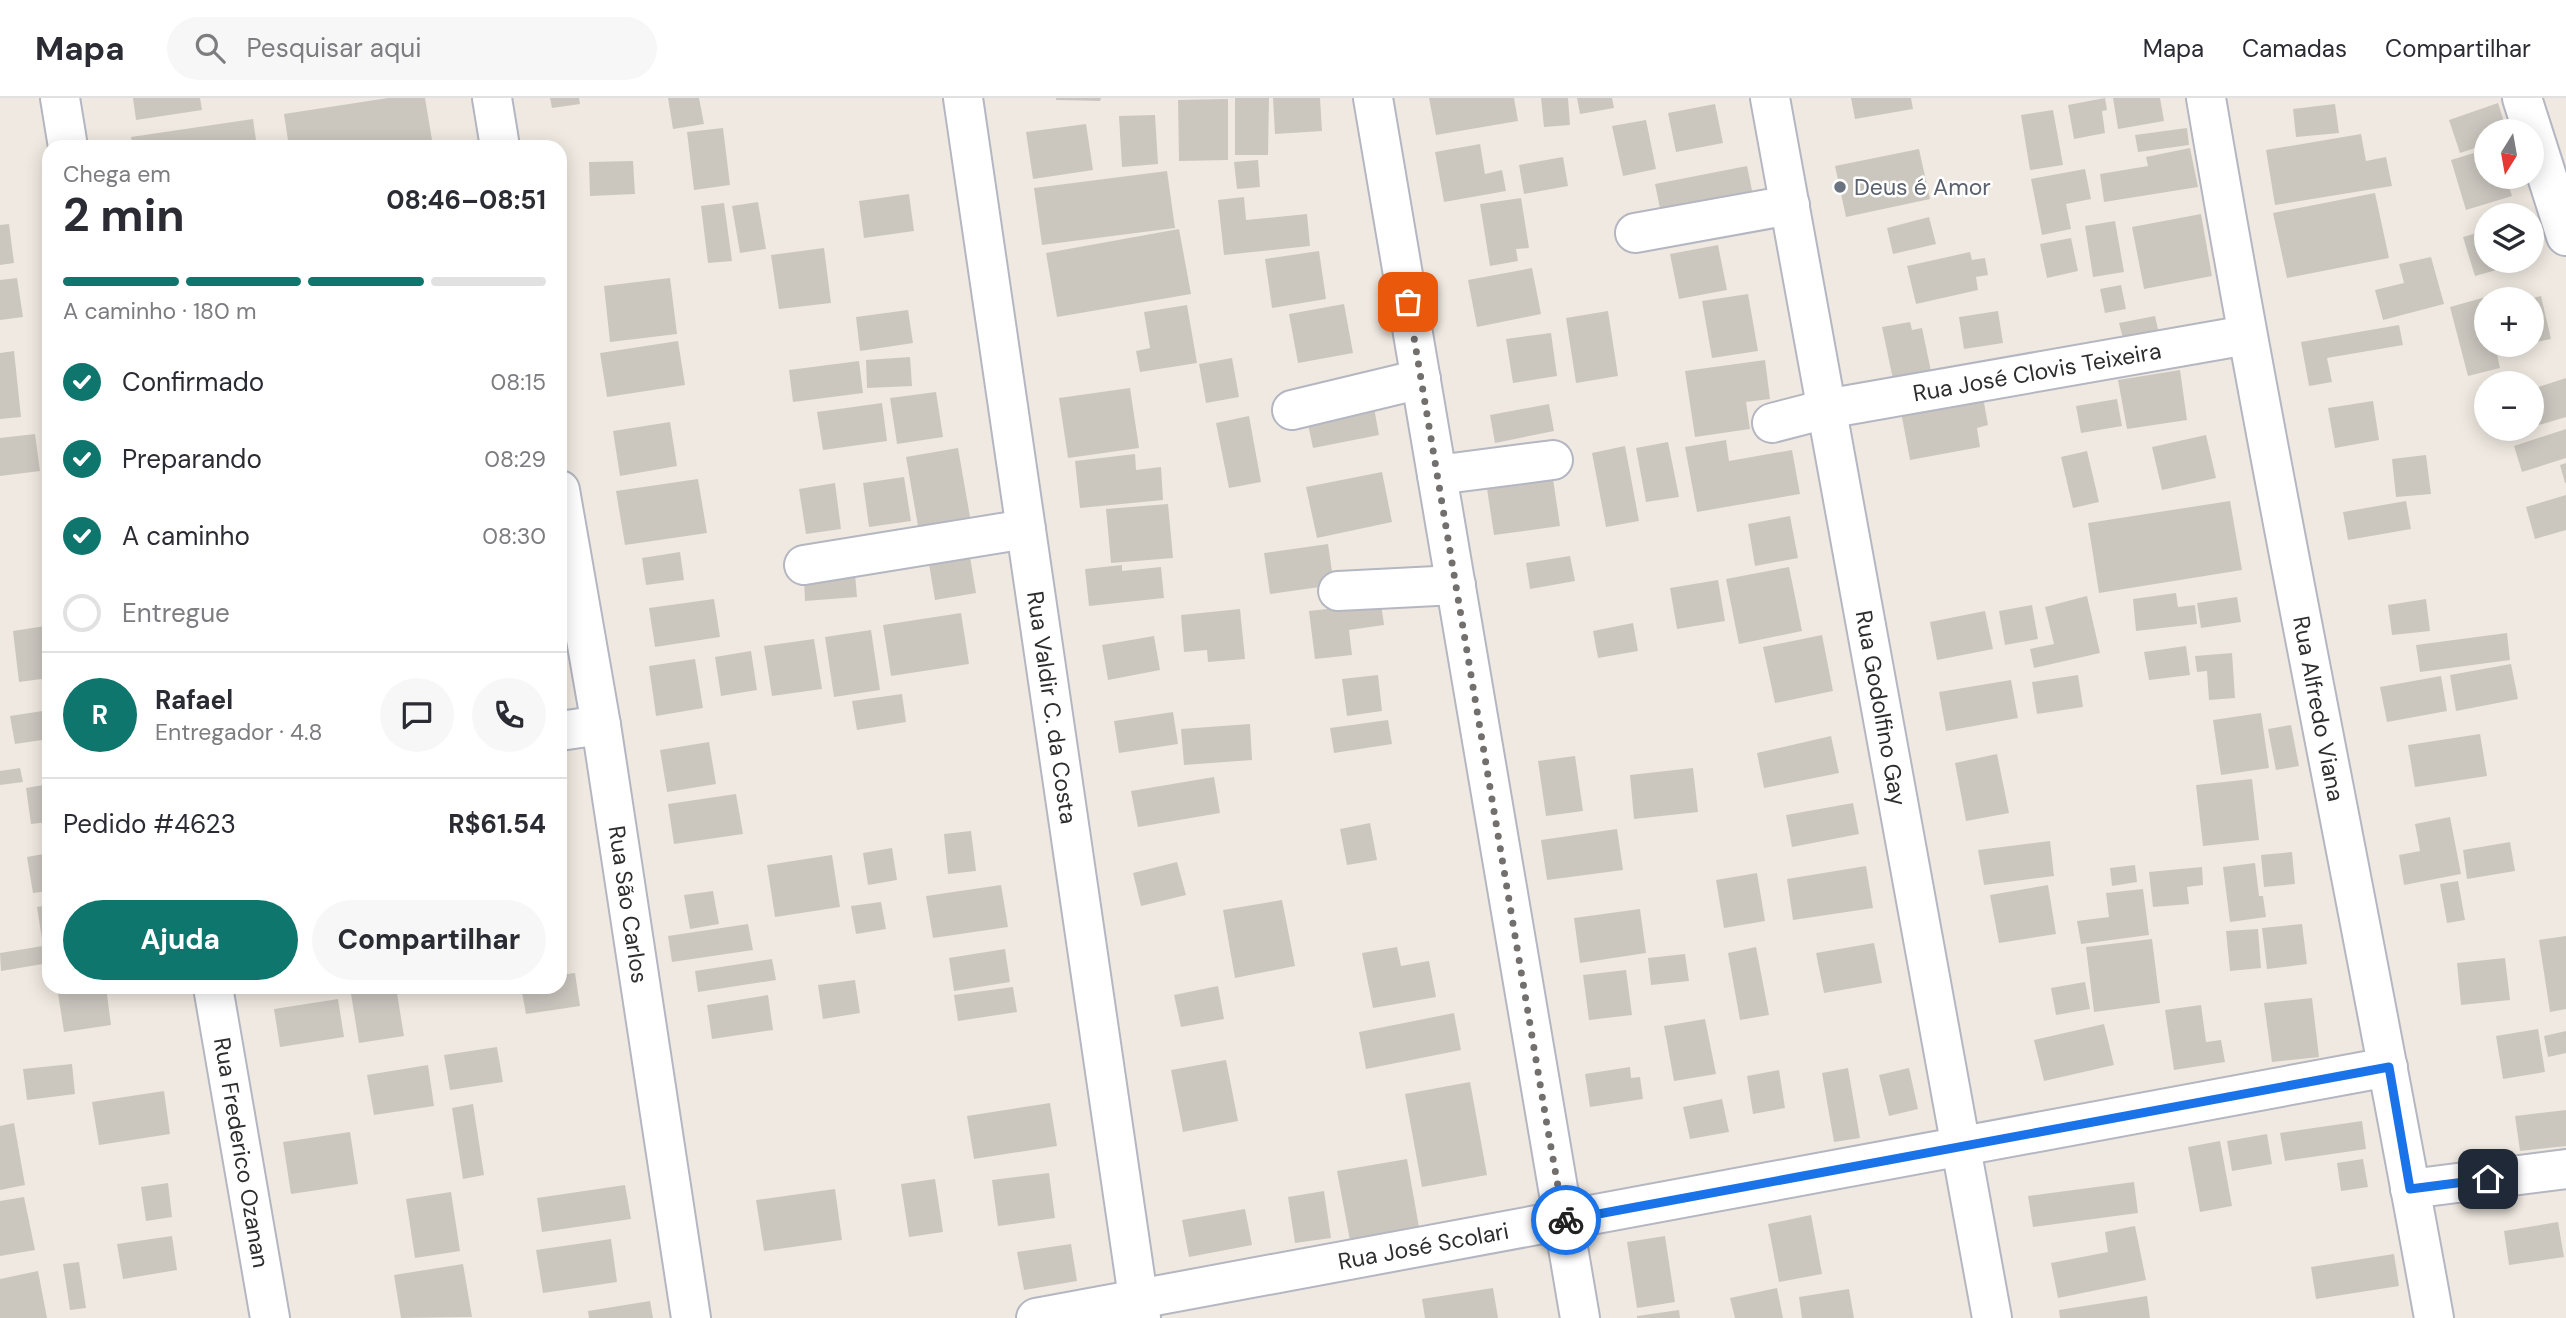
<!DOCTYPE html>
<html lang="pt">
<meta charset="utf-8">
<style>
:root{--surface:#fff;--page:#f7f7f7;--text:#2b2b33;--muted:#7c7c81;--line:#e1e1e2;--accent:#0f766e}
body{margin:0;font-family:"DM Sans",sans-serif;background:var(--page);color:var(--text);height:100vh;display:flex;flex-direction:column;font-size:26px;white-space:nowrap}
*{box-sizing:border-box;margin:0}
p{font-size:23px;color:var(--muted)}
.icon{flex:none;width:38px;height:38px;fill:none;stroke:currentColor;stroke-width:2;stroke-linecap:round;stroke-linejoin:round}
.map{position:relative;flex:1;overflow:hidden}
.drawer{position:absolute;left:42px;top:42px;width:525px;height:854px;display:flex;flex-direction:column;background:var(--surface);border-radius:21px;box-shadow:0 4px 18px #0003}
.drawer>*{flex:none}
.needle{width:46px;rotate:191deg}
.controls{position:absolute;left:2474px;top:21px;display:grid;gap:14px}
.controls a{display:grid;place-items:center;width:70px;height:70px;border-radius:50%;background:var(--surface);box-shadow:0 4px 18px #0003;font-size:35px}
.pin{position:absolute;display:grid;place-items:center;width:60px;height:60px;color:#fff;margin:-30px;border-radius:14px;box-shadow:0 4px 10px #0006}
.courier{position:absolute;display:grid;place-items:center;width:70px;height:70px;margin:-35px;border:5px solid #1a73e8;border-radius:50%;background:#fff;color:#222;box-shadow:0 2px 9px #0007}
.summary em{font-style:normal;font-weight:700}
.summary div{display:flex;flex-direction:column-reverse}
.summary{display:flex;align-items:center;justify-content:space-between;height:119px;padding:0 21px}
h1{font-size:46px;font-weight:700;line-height:52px}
.bar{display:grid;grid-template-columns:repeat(4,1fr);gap:10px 7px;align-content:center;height:84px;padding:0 21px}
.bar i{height:9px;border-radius:5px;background:var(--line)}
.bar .active{background:var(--accent)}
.bar p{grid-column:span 4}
.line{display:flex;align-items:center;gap:18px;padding:0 21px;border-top:2px solid var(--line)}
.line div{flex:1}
.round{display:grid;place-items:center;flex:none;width:74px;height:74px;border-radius:37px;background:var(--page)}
ol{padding:0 21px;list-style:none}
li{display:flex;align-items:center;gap:21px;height:77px}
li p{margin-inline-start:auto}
li .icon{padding:7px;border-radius:50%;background:var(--accent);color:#fff;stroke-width:4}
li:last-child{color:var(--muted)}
li i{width:38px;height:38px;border:4px solid var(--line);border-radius:50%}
.cta{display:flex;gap:14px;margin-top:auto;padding:14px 21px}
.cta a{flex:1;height:80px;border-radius:42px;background:var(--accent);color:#fff;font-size:28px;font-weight:700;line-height:80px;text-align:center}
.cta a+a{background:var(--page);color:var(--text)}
header{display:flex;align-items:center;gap:42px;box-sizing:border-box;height:98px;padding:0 35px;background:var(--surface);border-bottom:2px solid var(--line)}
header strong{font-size:33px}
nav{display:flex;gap:38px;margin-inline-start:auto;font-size:24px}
.search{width:490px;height:63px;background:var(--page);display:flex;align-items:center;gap:18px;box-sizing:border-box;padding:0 24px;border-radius:38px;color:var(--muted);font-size:26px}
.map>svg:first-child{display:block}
.building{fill:#cbc7bf}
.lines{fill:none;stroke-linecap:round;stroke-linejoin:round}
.minor-casing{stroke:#b4b7c1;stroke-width:42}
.minor{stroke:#fff;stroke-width:38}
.done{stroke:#726f6d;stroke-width:7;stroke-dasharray:0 12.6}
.route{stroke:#1a73e8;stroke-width:9}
.worship-dot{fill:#6b7280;stroke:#fff;stroke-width:2.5}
.labels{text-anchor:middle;stroke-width:5;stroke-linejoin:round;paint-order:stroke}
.worship-label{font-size:23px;fill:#5b616d;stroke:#fff;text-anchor:start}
.street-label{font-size:23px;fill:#2e2e2e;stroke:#fff}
</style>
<header>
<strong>Mapa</strong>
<div class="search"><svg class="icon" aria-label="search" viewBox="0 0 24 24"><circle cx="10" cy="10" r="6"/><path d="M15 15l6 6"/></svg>Pesquisar aqui</div>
<nav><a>Mapa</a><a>Camadas</a><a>Compartilhar</a></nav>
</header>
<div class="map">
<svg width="2566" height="1220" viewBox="0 0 2566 1220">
<rect width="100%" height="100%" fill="#efe9e1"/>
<path class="building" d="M133,0h67l2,12 -66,10z
M388,0h37l7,42 -47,7h-96l-5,-33z
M550,0h29l1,6 -28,4z
M668,0h31l5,26 -31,5z
M1056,0h45l-1,3 -44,-1z
M1235,0h34l-1,57h-33z
M1273,0h47l2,33 -47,3z
M1429,0h85l4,23 -82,14z
M1541,0h27l2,27 -26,2z
M1577,0h35l2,10 -34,6z
M1851,0h60l2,11 -58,10z
M2105,0l2,12 -5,1 3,22 -31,6 -6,-34z
M2113,0h47l4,23 -46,8z
M1228,1v61l-49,1 -1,-61z
M2498,5l9,28h-20v13l-27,9 -11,-33z
M1715,6l8,39 -47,9 -8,-39z
M2335,6l4,29 -43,4 -3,-28z
M2053,12l10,55 -33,5 -9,-55z
M1155,17l3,49 -36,3 -3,-51z
M253,21l4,28h-124l-2,-10z
M1646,22l10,49 -33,7 -11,-50z
M1086,26l7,46 -60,9 -7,-47z
M723,30l7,57 -36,5 -7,-58z
M2187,30l2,17 -51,7 -3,-17z
M2361,36l5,27 20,-4 6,29 -117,19 -9,-55z
M1480,46l5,30 17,-4 4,21 -62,11 -9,-50z
M2190,50l8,39 -94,15 -4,-28 48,-8 -2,-9z
M1919,51l11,50 -84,18 -11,-51z
M2487,51v28h19l6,19 -46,14 -15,-50z
M1563,59l5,29 -44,8 -5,-29z
M1258,62l2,27 -23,2 -3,-27z
M633,63l2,33 -45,2 -1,-34z
M1747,68l8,39 -92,18 -8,-39z
M2085,71l6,30 -25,5 5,25 -29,6 -11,-56z
M1167,73l8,57 -133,17 -8,-57z
M2375,95l14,65 -102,20 -14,-65z
M909,96l5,37 -50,7 -5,-37z
M1244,99l2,23 61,-6 3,32 -86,9 -6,-55z
M1521,100l8,50 -13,1 2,12 -28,5 -10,-62z
M758,104l8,47 -26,4 -8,-47z
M724,105l8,58 -24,2 -7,-57z
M2201,116l11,62 -68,13 -12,-62z
M1929,119l7,27 -43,10 -6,-26z
M2115,123l9,51 -31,5 -8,-51z
M9,126l5,39 -14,2v-40z
M1179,131l12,65 -134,23 -11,-64z
M2487,132v31h26l1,4 -39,11 -12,-39z
M2071,140l7,33 -31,7 -7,-34z
M1718,147l9,45 -48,9 -9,-45z
M824,150l7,55 -52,6 -8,-54z
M1319,153l7,48 -54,9 -7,-49z
M1970,154l2,8 13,-2 3,17 -12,2 2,13 -62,14 -9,-38z
M2431,159l13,47 -61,16 -8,-30 29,-7 -5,-19z
M1532,170l9,46 -64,13 -9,-47z
M17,180l6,39 -23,3v-40z
M670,180l7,56 -67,8 -6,-56z
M2121,187l5,24 -21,4 -5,-24z
M1748,196l10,57 -46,7 -10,-57z
M2493,197l1,4h-7v46h8l5,23 -32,8 -18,-69z
M2541,198l10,43 -19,4v-45z
M1344,206l9,49 -55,10 -9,-49z
M1187,207l10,58 -57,9 -4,-21 14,-3 -6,-36z
M908,212l5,33 -53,8 -4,-34z
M1608,213l10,65 -42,7 -10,-65z
M1998,213l5,32 -39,6 -5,-32z
M2155,218l5,22 -35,8 -6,-23z
M1910,224l2,8 10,-2 10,48 -38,8 -12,-57z
M2399,227l4,20 -76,13 5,24 -23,4 -8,-44z
M1551,235l6,43 -44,7 -7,-44z
M678,243l7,44 -78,12 -7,-44z
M14,253l7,66 -21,2v-66z
M910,259l2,29 -45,2 -1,-28z
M1232,260l7,39 -33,6 -7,-39z
M1765,262l5,39 -24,3 4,27 -55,8 -10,-66z
M859,263l4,32 -70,9 -4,-32z
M2180,272l7,50 -60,9 -9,-49z
M2566,280v39l-34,10v-38z
M1130,290l9,60 -71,10 -9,-60z
M936,294l7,45 -46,7 -7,-46z
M1983,299l5,28 -11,3 3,19 -70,13 -9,-48z
M2117,301l5,27 -41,7 -5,-27z
M2373,303l6,39 -44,8 -7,-40z
M1373,304l6,33 -66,13 -7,-33z
M882,305l5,38 -64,9 -6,-38z
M1549,306l5,27 -59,12 -5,-28z
M1249,318l12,66 -32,6 -13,-65z
M670,324l7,44 -57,10 -7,-45z
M2566,331v29l-44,14 -8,-26z
M35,336l5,37 -40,5v-38z
M2206,337l10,43 -54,12 -10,-43z
M1726,342l3,21 63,-11 8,44 -103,18 -12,-65z
M1668,344l11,55 -33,5 -10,-54z
M1625,348l14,75 -33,6 -14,-74z
M958,350l12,69 -52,9 -12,-69z
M2087,353l12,51 -26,6 -12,-51z
M1135,356l1,16 25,-3 2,33 -83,8 -5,-47z
M2426,357l5,39 -35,3 -4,-38z
M2566,365v20h-1l-5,-18z
M1382,374l10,50 -75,16 -11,-51z
M1552,374l8,54 -66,9 -8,-53z
M904,379l7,44 -42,6 -6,-44z
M698,381l9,54 -82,12 -9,-54z
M835,385l6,46 -35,5 -7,-45z
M2566,397v35l-31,9 -9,-32z
M2230,403l12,69 -143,23 -11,-70z
M2406,403l5,28 -63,11 -5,-28z
M1168,406l5,54 -62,5 -5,-54z
M1790,418l8,42 -43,8 -7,-42z
M1328,446l6,41 -64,9 -6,-41z
M969,453l7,42 -41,7 -7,-42z
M680,454l4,28 -38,5 -4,-27z
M1570,458l5,25 -45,8 -4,-26z
M1122,467v6l39,-4 3,31 -75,8 -4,-37z
M1789,469l13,64 -63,13 -13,-65z
M855,476l2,23 -52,4 -1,-22z
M1718,482l7,41 -48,8 -7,-41z
M2176,495l2,14 17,-2 2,19 -61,7 -3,-32z
M2087,498l13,57 -66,15 -4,-19 24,-5 -9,-37z
M2237,499l4,25 -40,6 -4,-25z
M714,501l6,38 -65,10 -6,-39z
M2426,501l4,32 -38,4 -4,-30z
M1381,505l3,22 -35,5 3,25 -37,4 -6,-48z
M2032,507l6,34 -33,6 -6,-34z
M1240,511l5,50 -37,3 -1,-12 -23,2 -3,-37z
M1985,513l8,38 -56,11 -7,-38z
M961,515l8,51 -78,12 -8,-51z
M1633,525l5,28 -40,7 -5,-27z
M45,528l4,52 -30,4 -6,-51z
M871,532l9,60 -46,7 -9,-60z
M2507,535l3,27 -90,12 -4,-27z
M1822,537l11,56 -58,12 -12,-56z
M1154,538l6,34 -52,10 -6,-35z
M814,541l8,50 -50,7 -8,-50z
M2186,548l4,29 -41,5 -5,-28z
M751,553l6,39 -36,6 -6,-39z
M2232,555l3,45 -26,2 -2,-29 -10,1 -2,-16z
M695,561l8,49 -47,8 -7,-50z
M2511,566l7,35 -62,12 -6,-36z
M1378,577l4,36 -35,5 -5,-37z
M2078,577l5,32 -46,7 -5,-32z
M2441,578l6,35 -60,11 -7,-35z
M2011,582l7,38 -72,13 -7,-39z
M902,596l4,28 -49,8 -5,-29z
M49,612v29l-34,5 -5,-28z
M1173,614l5,32 -59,9 -5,-32z
M2261,615l8,55 -48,7 -8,-55z
M1388,622l4,24 -58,9 -4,-25z
M1250,626l2,36 -68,5 -3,-36z
M2291,627l8,41 -23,4 -8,-41z
M2480,636l7,42 -72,11 -7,-42z
M1831,638l8,37 -75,15 -7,-35z
M709,644l7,42 -49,8 -7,-42z
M1997,656l12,59 -43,8 -11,-58z
M1575,658l8,55 -37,5 -8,-55z
M20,670l3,14 -23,3v-14z
M1693,670l5,44 -64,7 -4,-44z
M1214,679l6,36 -82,14 -7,-36z
M2252,681l7,61 -56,6 -7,-61z
M49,686v38l-18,2 -5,-36z
M736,696l7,40 -69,10 -6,-40z
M1853,705l6,31 -67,13 -6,-32z
M2450,719l11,57 -57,11 -5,-30 21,-4 -5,-27z
M1370,725l7,37 -30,5 -7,-36z
M1617,731l6,41 -76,10 -6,-40z
M971,733l5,40 -28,3 -4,-40z
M2050,743l4,35 -70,9 -6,-35z
M2510,744l5,29 -48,8 -4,-29z
M892,750l5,32 -29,5 -5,-32z
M2292,754l3,32 -31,3 -3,-32z
M49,755v38l-16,2 -6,-36z
M832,757l8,52 -65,10 -8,-52z
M1177,764l9,33 -45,11 -8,-33z
M2255,765l4,33h4l3,21 -36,5 -7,-55z
M2135,767l2,17 -25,4 -2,-18z
M1866,768l7,42 -80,12 -6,-41z
M2202,769l1,18 -16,2 2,17 -36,3 -4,-35z
M1757,775l8,48 -41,7 -8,-48z
M2458,783l7,39 -18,3 -7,-39z
M1001,787l7,42 -75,11 -7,-42z
M2048,787l8,49 -57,9 -9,-48z
M2143,791l6,46 -68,9 -4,-23 32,-4 -3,-24z
M713,793l6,33 -29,5 -6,-34z
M1282,802l13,66 -60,12 -12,-68z
M881,804l5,27 -30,5 -5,-28z
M49,807v33l-7,1 -5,-32z
M562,809l5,38 -7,1v-38z
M1640,811l6,44 -66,10 -6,-45z
M748,826l5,26 -81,12 -4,-26z
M2302,826l5,40 -40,5 -5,-41z
M2258,831l3,39 -31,3 -4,-40z
M2566,838v73l-16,3 -11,-72z
M2152,841l8,64 -66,9 -8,-65z
M1874,845l8,40 -58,10 -8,-40z
M49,847v18l-48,8 -1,-18z
M1397,849l4,19 28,-5 7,36 -63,11 -11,-55z
M1756,849l13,68 -29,5 -12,-67z
M1005,851l5,33 -56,9 -5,-33z
M1685,856l4,27 -38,4 -3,-27z
M2505,860l5,42 -49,5 -4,-42z
M772,861l4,21 -78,12 -3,-21z
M1626,872l6,45 -43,5 -6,-45z
M575,875l5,33 -54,8 -5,-27h39v-12z
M855,882l5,33 -37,6 -5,-34z
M2085,884l5,27 -34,6 -5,-27z
M1218,888l6,33 -43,8 -7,-32z
M57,889h49l5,38 -47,7z
M396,889l8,49 -45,7 -9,-55z
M1013,889l4,25 -59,9 -4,-26z
M768,897l5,35 -61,9 -5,-34z
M2312,900l7,59 -47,5 -8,-59z
M338,901l6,38 -64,10 -6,-38z
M2201,907l5,37 15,-2 4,22 -51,8 -9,-60z
M1454,915l7,37 -95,19 -7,-37z
M1705,921l11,55 -42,7 -10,-55z
M2104,926l10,41 -70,16 -10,-41z
M2538,931l7,43 -42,7 -7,-43z
M2566,933v22l-18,4 -4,-21z
M497,949l6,35 -53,8 -6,-35z
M1226,962l12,61 -55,11 -12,-62z
M72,966l3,30 -48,6 -4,-31z
M428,967l6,41 -60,9 -7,-40z
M1630,969l1,11 9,-1 3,22 -53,8 -5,-33z
M1848,970l12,70 -26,4 -12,-69z
M1909,970l9,41 -29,7 -10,-41z
M1779,972l6,38 -32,6 -6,-38z
M1470,984l17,93 -65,12 -17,-93z
M164,993l6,43 -71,11 -7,-43z
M1722,1001l7,33 -39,7 -7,-32z
M1050,1005l7,43 -83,13 -7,-43z
M473,1006l11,71 -21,4 -11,-71z
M2566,1012v36l-46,5 -5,-35z
M2362,1023l4,28 -81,12 -5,-28z
M14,1025l11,62 -25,5v-64z
M350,1034l8,52 -67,10 -8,-52z
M2267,1036l5,30 -40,7 -5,-30z
M2220,1043l12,65 -32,6 -12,-65z
M1407,1061l13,74 -69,13 -14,-75z
M2363,1061l5,28 -27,4 -4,-28z
M1049,1075l6,45 -57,8 -6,-46z
M935,1081l8,53 -34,5 -8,-53z
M2134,1084l4,31 -105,14 -5,-31z
M168,1085l4,34 -26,4 -5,-34z
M625,1087l6,34 -89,13 -5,-34z
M835,1091l7,51 -78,11 -8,-51z
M1324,1093l7,47 -36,5 -7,-46z
M451,1094l9,59 -45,7 -9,-59z
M24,1099l11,53 -35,6v-55z
M1245,1111l7,36 -63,12 -7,-37z
M1811,1117l11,59 -43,8 -11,-58z
M2558,1124l6,35 -55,8 -5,-34z
M2135,1128l11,54 -88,18 -7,-35 57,-11 -3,-20z
M172,1138l5,34 -54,9 -6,-35z
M1665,1138l10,66 -38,6 -10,-66z
M611,1141l6,43 -74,11 -7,-43z
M1071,1146l6,37 -53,9 -7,-38z
M2394,1156l5,32 -83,13 -5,-32z
M79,1164l7,46 -16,2 -7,-46z
M463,1166l9,53 -71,1 -7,-43z
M38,1173l9,47h-47v-39z
M1493,1190l5,30h-73l-3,-19z
M1777,1190l6,30h-48l-5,-20z
M1849,1191l5,29h-52l-3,-21z
M2147,1198l3,22h-90l-1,-8z
M650,1203l3,17h-64l-1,-7z
M1679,1212l1,8h-43v-2z"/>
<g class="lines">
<defs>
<g id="minor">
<path d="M60,0l8,49"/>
<path d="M492,0l8,49"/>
<path id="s1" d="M963,0l178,1220"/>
<path d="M1373,0l207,1220"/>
<path id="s2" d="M1770,0l222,1220"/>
<path id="s3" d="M2206,0c69,408 155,813 228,1220"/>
<path d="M2522,0l44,138"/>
<path d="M1635,135l155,-28"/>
<path d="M1292,312l129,-31"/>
<path id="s4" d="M1772,325l54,-14 421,-74"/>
<path d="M1437,377l116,-15"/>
<path id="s5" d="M560,392l41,235 90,593"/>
<path d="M804,467l222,-36"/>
<path d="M1338,493l118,-6"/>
<path d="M560,633l41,-6"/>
<path id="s6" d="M213,889l57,331"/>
<path d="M2410,1091l156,-20"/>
<path id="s7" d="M1036,1220l1352,-251"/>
</g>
</defs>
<use href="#minor" class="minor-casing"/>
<use href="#minor" class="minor"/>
</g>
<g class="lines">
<path class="done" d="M1408,204l139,823 17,95h2"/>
<path class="route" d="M1566,1122l823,-153 21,122 78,-10"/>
</g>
<circle class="worship-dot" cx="1840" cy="89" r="7"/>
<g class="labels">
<g class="worship-label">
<text x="1854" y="97">Deus é Amor</text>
</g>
<g class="street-label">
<text dy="8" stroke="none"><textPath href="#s4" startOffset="270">Rua José Clovis Teixeira</textPath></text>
<text dy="8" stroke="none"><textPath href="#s1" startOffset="616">Rua Valdir C. da Costa</textPath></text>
<text dy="8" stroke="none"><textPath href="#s2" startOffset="620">Rua Godolfino Gay</textPath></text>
<text dy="8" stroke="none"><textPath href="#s3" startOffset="621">Rua Alfredo Viana</textPath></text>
<text dy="8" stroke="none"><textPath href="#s5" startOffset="420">Rua São Carlos</textPath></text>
<text dy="8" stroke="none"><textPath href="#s6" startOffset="168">Rua Frederico Ozanan</textPath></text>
<text dy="8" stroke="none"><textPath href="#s7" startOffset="394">Rua José Scolari</textPath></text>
</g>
</g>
</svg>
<div class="controls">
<a><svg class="needle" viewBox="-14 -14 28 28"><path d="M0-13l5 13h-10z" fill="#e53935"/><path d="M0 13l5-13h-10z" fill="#7c7c81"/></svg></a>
<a><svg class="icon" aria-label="layers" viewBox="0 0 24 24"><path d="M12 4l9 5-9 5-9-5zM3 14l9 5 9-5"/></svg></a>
<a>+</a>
<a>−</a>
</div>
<div class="pin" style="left:1408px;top:204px;background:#ea580c"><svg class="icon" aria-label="bag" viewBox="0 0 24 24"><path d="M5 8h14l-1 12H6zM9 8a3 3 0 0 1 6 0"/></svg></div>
<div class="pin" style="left:2488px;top:1081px;background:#1f2937"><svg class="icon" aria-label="home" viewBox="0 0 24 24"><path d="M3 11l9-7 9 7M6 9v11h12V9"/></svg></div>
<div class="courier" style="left:1566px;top:1122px"><svg class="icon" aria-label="bike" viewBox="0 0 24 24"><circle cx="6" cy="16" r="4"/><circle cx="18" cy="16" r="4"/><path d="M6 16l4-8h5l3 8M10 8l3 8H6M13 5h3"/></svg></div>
<section class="drawer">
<div class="summary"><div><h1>2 min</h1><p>Chega em</p></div><em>08:46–08:51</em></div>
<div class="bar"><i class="active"></i><i class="active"></i><i class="active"></i><i></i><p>A caminho · 180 m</p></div>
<ol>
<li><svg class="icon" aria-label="check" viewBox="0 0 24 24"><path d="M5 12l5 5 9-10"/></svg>Confirmado<p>08:15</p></li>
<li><svg class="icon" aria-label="check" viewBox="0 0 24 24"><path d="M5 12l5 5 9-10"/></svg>Preparando<p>08:29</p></li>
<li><svg class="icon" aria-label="check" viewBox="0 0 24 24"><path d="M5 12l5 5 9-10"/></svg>A caminho<p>08:30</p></li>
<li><i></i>Entregue</li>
</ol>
<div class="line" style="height:126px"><b class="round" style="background:var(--accent);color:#fff">R</b><div><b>Rafael</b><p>Entregador · 4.8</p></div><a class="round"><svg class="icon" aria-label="chat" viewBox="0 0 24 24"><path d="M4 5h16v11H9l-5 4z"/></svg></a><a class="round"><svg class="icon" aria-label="phone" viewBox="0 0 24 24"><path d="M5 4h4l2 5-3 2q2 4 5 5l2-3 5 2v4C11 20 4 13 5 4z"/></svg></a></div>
<div class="line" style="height:91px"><div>Pedido #4623</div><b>R$61.54</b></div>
<div class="cta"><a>Ajuda</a><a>Compartilhar</a></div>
</section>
</div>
